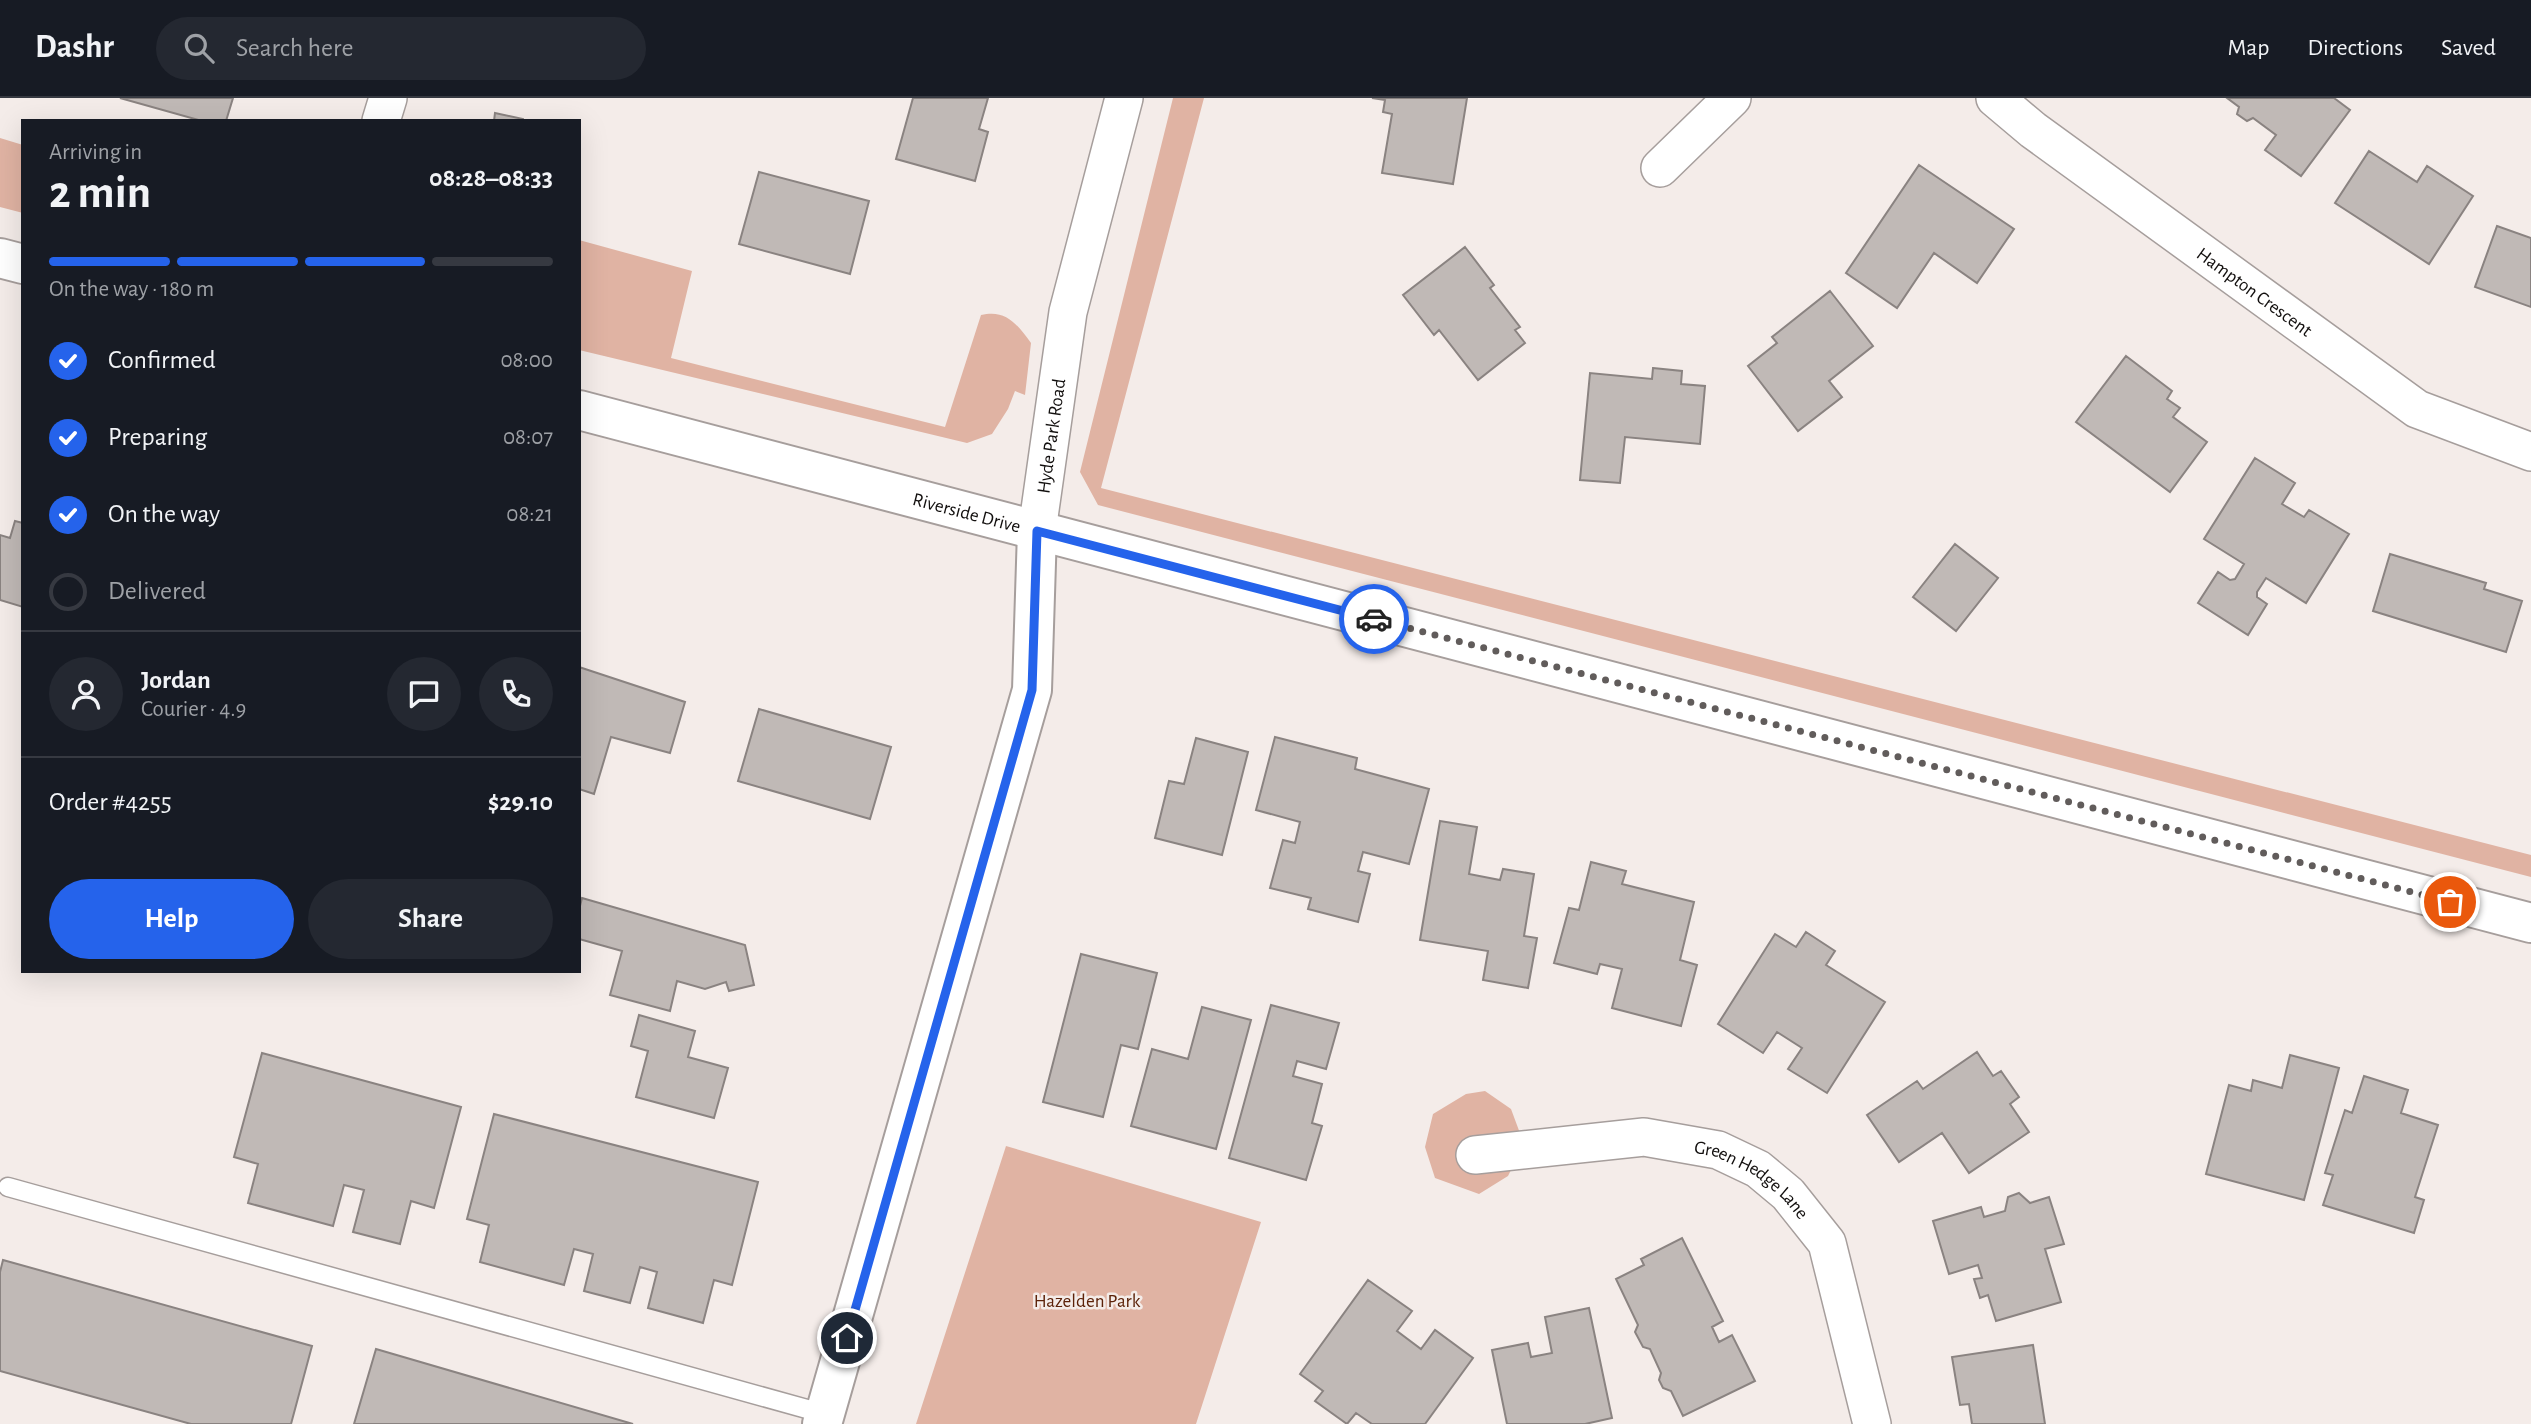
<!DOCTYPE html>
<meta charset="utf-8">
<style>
:root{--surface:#171b24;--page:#242831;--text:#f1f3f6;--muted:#9ea1a6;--line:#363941;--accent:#2563eb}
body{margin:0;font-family:"Alegreya Sans",sans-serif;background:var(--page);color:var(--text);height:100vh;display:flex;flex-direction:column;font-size:26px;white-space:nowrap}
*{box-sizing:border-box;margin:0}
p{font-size:23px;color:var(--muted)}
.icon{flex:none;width:38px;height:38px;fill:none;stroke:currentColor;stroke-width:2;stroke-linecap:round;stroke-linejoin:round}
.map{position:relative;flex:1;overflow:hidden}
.sheet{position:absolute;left:21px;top:21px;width:560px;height:854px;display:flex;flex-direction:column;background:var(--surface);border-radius:0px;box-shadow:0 7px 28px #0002}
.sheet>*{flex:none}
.pin{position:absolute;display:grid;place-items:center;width:60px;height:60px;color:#fff;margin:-30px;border:4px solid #fff;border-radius:50%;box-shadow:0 2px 7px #0007}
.courier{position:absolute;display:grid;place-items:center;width:70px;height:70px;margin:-35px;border:5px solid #2563eb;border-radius:50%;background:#fff;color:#222;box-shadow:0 2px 9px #0007}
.head em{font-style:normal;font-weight:700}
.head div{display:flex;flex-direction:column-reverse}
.head{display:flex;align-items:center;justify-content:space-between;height:119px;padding:0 28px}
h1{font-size:46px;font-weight:700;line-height:52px}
.bar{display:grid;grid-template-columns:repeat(4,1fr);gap:10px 7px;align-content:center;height:84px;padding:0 28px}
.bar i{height:9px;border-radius:5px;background:var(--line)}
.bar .active{background:var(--accent)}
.bar p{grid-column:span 4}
.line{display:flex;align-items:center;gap:18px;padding:0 28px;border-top:2px solid var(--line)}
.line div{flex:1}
.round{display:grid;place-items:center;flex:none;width:74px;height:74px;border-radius:37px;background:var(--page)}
ol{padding:0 28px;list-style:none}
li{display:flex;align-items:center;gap:21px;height:77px}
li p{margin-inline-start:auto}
li .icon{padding:7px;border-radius:50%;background:var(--accent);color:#fff;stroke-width:4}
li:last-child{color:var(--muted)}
li i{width:38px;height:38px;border:4px solid var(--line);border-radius:50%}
.action{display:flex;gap:14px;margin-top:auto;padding:14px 28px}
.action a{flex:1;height:80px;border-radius:42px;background:var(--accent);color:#fff;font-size:28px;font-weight:700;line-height:80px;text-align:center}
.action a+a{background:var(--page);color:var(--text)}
header{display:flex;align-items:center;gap:42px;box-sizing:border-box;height:98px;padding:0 35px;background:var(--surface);border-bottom:2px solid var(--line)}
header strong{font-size:33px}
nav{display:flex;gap:38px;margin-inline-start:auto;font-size:24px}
.search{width:490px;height:63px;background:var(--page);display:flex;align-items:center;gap:18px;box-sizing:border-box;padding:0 24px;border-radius:38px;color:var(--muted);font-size:26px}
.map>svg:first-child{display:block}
.green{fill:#e0b3a3}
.building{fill:#c0b9b6;stroke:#8a8381;stroke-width:2}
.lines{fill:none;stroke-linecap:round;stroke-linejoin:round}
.lane-casing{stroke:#a69e9c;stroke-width:21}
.street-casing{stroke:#a69e9c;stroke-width:40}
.secondary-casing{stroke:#a69e9c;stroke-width:42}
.lane{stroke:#fff;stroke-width:18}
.street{stroke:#fff;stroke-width:37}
.secondary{stroke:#fff;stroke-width:38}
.done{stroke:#615c5b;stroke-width:7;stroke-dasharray:0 12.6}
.route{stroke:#2563eb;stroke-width:9}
.labels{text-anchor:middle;stroke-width:5;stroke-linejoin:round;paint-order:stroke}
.street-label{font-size:19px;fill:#120f0e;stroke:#f4ece9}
.park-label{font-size:19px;fill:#5c2209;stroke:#f4ece9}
</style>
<header>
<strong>Dashr</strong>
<div class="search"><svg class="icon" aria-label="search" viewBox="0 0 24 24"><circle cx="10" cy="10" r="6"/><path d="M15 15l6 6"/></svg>Search here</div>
<nav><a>Map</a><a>Directions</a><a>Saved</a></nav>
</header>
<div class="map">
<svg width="2531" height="1326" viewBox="0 0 2531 1326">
<rect width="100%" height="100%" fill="#f4ece9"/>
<path class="green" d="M1173,0h31l-103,390 1430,367v22l-1433,-372 -18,-33z
M0,40l23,7v68l-23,-6z
M579,142l113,31 -21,87 274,69 36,-112c25,-6 36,9 50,28l-6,52 -10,-4 -7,18 -16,25 -25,9 -388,-93z
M1485,993l26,18 13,35 -16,32 -29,18 -44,-16 -10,-31 8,-33 33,-20z
M1006,1048l255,76 -65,202h-280z"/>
<path class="building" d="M120,0h113l-7,23h-24z
M913,0h75l-9,31 9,3 -13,49 -79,-22z
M1372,0h95l-14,86 -71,-11 10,-59 -9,-2 2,-12z
M2227,0h107l16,12 -49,66 -36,-26 11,-15 -23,-17 -6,3 -10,-7 2,-7z
M495,15l28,6v2h-29z
M2369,53l48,31 10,-16 46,30 -44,68 -94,-61z
M1919,67l95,64 -37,54 -43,-30 -37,55 -51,-35z
M759,74l110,29 -19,73 -111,-30z
M2497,128l34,12v69l-56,-20z
M1465,149l29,38 -4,3 30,39 -5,3 10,13 -47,37 -39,-50 -5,5 -31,-40z
M1830,193l43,55 -44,35 13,16 -44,34 -50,-65 29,-23 -5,-6z
M2126,258l46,35 -5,8 13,9 -7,9 34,25 -37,50 -94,-70z
M1653,270l29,3 -1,13 24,2 -5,58 -75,-7 -5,46 -40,-3 10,-107 62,6z
M2255,360l40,25 -13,21 22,13 5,-7 40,24 -43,69 -40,-25 -9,14v5l10,7 -19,31 -50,-32 20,-31 12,8 5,-1 9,-15 -40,-25z
M15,423l8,2v84l-23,-7v-65l10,3z
M1955,446l43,34 -42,53 -43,-34z
M2390,456l96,29 -2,6 38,12 -16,51 -133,-41z
M579,569l106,35 -15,51 -59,-16 -17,57 -15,-5z
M759,611l132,38 -21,72 -132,-38z
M1275,639l82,21 -2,11 74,20 -20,75 -46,-12 -5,19 12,3 -12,48 -50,-13 3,-11 -41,-10 13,-48 12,3 5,-21 -44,-12z
M1196,640l52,14 -26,103 -67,-17 14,-57 15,3z
M1440,723l37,6 -8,47 31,6 3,-11 31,5 -10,62 13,2 -9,50 -45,-8 5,-29 -68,-11z
M1591,764l35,9 -4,13 72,18 -14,58 17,5 -16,61 -69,-18 10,-39 -22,-5 -3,10 -43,-11 15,-55 10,2z
M582,800l163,47 9,40 -25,6 -3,-9 -21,7 -28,-8 -7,30 -60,-16 12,-44 -43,-12v-29z
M1806,834l29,19 -9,14 59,37 -58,91 -39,-24 14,-21 -25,-16 -14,21 -45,-29 57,-90 21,13z
M1081,856l76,19 -19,76 -17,-4 -18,72 -60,-15z
M1271,907l68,18 -13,46 -29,-8 -4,15 29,8 -10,39 10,3 -16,54 -77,-22z
M1202,909l49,13 -35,129 -85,-23 21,-77 36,10z
M639,917l56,16 -7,26 40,11 -14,50 -78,-21 12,-46 -17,-5z
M1977,954l16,24 8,-5 18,26 -9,7 19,28 -60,41 -27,-40 -43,29 -32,-47 50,-34 6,8z
M262,955l199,54 -27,101 -23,-7 -11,43 -47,-12 11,-42 -20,-5 -11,41 -85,-23 10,-39 -24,-7z
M2290,957l49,13 -35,132 -98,-26 23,-89 22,6 2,-11 29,8z
M2364,978l44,14 -7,23 37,12 -23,72 9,3 -10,33 -91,-28 10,-30 -8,-2 20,-63 7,3z
M494,1016l264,68 -26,103 -18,-5 -11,43 -55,-15 9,-36 -17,-5 -10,36 -46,-12 9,-37 -19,-5 -10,36 -84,-23 9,-37 -22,-6z
M2019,1095l11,10 19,-6 15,47 -19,5 16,53 -65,19 -8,-26 -8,3 -6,-19 8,-1 -4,-13 -29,9 -16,-53 48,-14 3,10 21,-6 3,-14z
M1682,1140l41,83 -11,6 7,15 13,-7 23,46 -72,35 -12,-25 -8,-3 -4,-8 2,-7 -11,-24 -7,-2 -8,-15 3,-7 -22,-46 28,-14 -3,-6z
M3,1162l309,86 -21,78h-100l-191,-53v-99z
M1368,1182l44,31 -15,20 24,18 14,-19 38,28 -48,66h-53l-16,-11 -9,11 -32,-23 8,-10 -23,-17z
M1589,1210l23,110 -27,6h-78l-15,-74 36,-7 3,14 21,-4 -7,-36z
M2033,1247l12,79h-73l-3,-20 -9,1 -8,-48z
M376,1251l257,75h-279z"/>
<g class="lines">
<defs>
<path id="lane" d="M8,1089l817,227"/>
<g id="street">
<path id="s1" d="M1995,0l38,32 384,279 114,43"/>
<path d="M381,23l7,-23"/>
<path d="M1660,70l72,-70"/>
<path id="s2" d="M1037,433l31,-219 56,-214"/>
<path id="s3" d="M1475,1057l169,-18 74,13 40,19 30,25 39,49 45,181"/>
</g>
<g id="secondary">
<path d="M0,160l23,6"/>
<path id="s4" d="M579,312l1952,513"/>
<path d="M822,1326l210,-734 5,-159"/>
</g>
</defs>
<use href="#lane" class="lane-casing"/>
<use href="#street" class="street-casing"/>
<use href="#secondary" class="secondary-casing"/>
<use href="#lane" class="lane"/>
<use href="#street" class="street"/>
<use href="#secondary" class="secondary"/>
</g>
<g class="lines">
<path class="done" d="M1374,521l1076,283"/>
<path class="route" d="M847,1240l185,-648 5,-159 337,88"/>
</g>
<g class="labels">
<g class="street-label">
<text dy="7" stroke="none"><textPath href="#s1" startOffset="324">Hampton Crescent</textPath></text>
<text dy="7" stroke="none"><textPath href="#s2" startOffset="96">Hyde Park Road</textPath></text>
<text dy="7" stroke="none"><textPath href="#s4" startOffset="401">Riverside Drive</textPath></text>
<text dy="7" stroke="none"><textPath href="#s3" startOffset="289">Green Hedge Lane</textPath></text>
</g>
<g class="park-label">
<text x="1087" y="1209">Hazelden Park</text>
</g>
</g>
</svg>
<div class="pin" style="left:2450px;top:804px;background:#ea580c"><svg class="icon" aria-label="bag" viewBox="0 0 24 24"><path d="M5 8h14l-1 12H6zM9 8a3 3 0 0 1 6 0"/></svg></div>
<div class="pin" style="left:847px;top:1240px;background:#1f2937"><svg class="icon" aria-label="home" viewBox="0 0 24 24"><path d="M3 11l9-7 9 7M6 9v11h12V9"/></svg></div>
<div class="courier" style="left:1374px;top:521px"><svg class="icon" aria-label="car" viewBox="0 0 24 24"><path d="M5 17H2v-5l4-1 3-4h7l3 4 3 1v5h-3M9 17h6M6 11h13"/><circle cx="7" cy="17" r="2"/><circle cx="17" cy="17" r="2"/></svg></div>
<section class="sheet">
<div class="head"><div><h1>2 min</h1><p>Arriving in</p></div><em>08:28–08:33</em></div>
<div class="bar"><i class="active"></i><i class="active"></i><i class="active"></i><i></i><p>On the way · 180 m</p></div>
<ol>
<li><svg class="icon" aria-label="check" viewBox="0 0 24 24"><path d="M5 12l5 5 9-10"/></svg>Confirmed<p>08:00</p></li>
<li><svg class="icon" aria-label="check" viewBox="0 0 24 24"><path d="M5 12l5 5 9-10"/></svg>Preparing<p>08:07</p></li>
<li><svg class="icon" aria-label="check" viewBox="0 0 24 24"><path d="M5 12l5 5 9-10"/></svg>On the way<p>08:21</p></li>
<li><i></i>Delivered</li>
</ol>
<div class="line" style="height:126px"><a class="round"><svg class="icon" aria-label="person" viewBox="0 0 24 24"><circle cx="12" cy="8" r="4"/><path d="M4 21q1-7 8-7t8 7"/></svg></a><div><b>Jordan</b><p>Courier · 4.9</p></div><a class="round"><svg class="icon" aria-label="chat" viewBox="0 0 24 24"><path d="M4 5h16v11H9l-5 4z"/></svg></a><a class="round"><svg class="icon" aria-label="phone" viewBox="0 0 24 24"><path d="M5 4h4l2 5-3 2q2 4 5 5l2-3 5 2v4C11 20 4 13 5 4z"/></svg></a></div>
<div class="line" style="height:91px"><div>Order #4255</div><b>$29.10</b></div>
<div class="action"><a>Help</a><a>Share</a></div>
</section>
</div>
